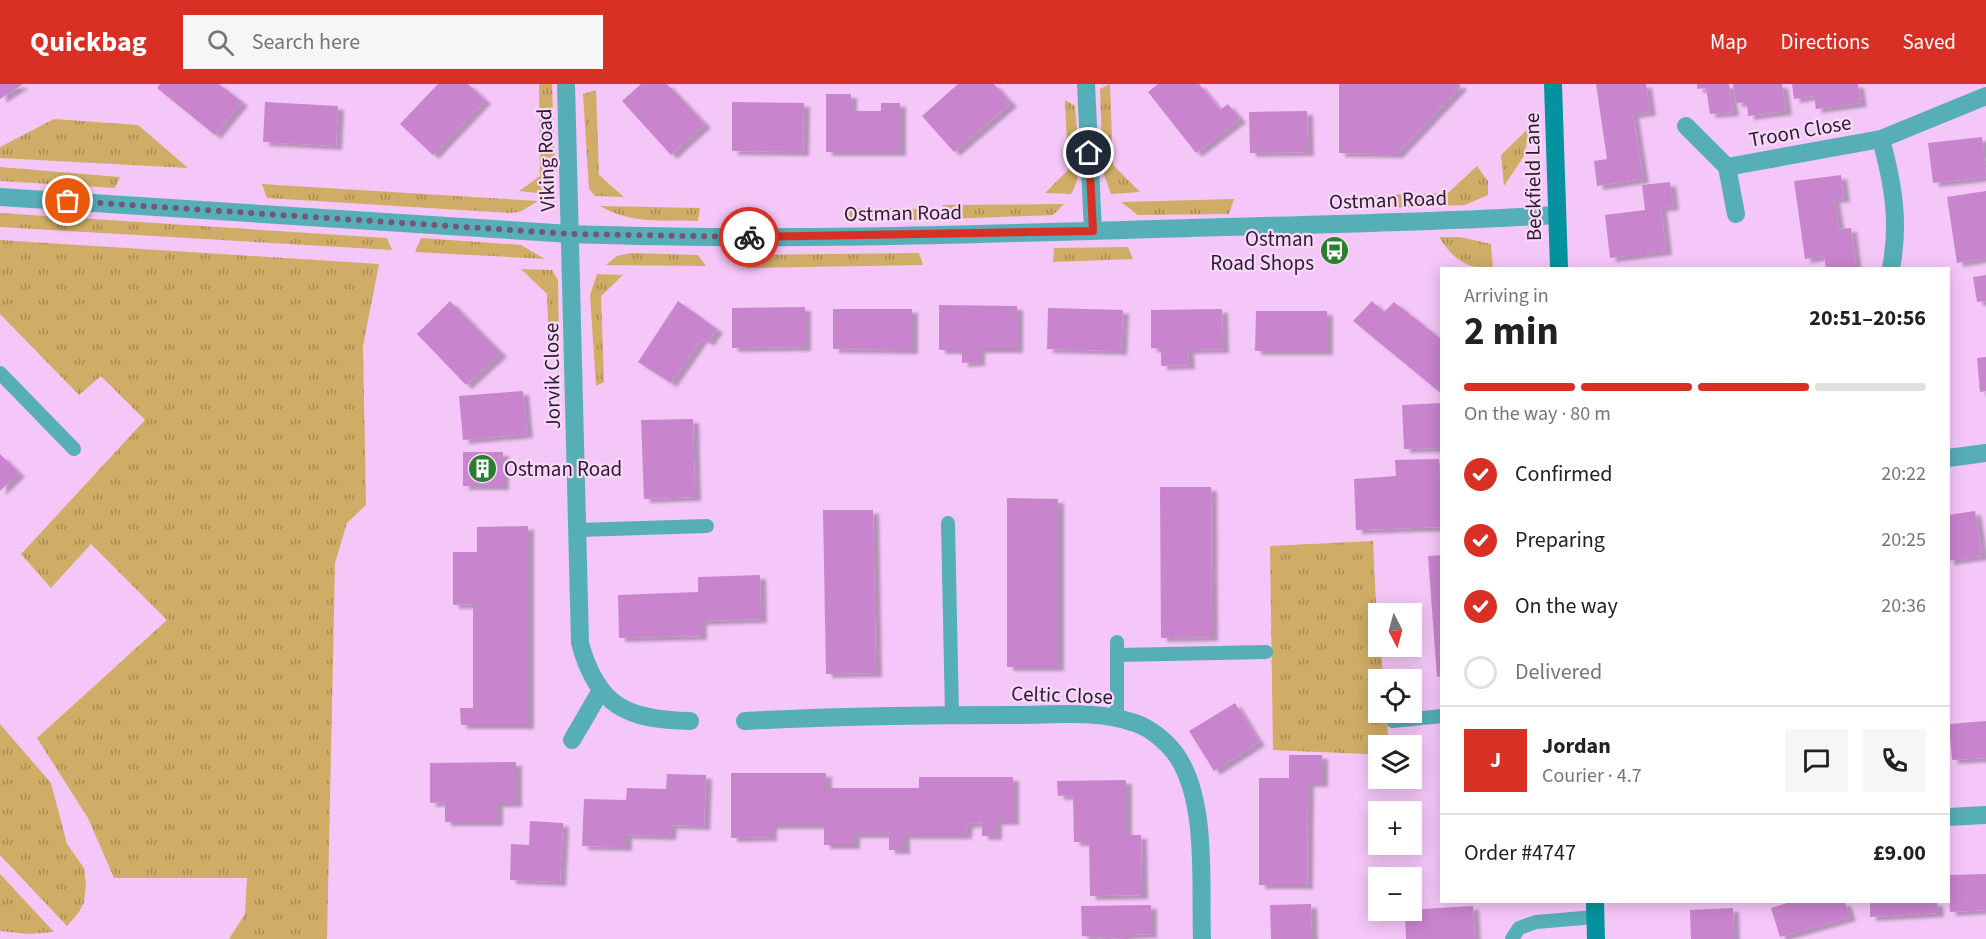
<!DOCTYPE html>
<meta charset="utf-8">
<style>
:root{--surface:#fff;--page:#f6f6f6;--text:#222;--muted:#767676;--line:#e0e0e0;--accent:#d93025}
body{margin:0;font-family:"Source Sans 3",sans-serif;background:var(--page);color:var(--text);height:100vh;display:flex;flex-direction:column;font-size:22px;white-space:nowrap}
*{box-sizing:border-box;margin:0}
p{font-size:20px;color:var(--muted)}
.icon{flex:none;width:33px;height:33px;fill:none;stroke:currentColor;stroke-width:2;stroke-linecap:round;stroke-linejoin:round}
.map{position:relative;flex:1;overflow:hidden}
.details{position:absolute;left:1440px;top:183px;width:510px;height:636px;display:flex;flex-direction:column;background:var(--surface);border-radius:0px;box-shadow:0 3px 15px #0003}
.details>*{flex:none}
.needle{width:39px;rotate:174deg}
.controls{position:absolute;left:1368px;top:519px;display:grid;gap:12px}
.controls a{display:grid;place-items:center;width:54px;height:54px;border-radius:0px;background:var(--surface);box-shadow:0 3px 15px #0003;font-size:30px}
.pin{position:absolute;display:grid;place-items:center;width:51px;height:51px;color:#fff;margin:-26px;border:3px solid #fff;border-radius:50%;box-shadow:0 2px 6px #0007}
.courier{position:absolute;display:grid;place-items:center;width:60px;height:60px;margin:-30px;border:4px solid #d93025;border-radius:50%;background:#fff;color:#222;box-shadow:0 2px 8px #0007}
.summary em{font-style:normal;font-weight:700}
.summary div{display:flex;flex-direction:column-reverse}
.summary{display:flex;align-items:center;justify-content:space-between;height:102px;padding:0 24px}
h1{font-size:39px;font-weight:700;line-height:45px}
.bar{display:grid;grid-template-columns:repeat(4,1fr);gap:9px 6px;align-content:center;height:72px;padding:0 24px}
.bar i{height:8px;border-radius:4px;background:var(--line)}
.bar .current{background:var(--accent)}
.bar p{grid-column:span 4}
.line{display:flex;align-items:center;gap:15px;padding:0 24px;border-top:2px solid var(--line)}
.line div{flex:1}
.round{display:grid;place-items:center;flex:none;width:63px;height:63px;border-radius:0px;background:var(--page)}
ol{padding:0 24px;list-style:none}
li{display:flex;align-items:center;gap:18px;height:66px}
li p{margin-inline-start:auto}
li .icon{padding:6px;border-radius:50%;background:var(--accent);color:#fff;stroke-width:4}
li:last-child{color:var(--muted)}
li i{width:33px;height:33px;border:3px solid var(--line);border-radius:50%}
header{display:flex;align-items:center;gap:36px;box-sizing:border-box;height:84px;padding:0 30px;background:var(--accent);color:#fff}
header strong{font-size:28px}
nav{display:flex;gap:33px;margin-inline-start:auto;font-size:21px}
.search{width:420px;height:54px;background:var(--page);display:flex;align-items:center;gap:15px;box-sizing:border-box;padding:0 21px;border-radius:0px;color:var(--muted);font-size:22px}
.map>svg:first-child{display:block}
.grass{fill:url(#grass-tufts)}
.building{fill:#c984ce;filter:url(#shadow)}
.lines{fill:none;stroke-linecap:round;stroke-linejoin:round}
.lane{stroke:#56aeb6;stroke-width:14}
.street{stroke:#56aeb6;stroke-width:18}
.secondary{stroke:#04939e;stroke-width:18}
.done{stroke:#735775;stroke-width:6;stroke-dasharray:0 10.8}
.route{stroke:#d93025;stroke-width:8}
.labels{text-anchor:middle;stroke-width:4.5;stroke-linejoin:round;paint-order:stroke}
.street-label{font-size:21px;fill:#2d1b2e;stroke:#f7daf9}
.poi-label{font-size:21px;fill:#2d1b2e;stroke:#f7daf9;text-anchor:end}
</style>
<header>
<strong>Quickbag</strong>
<div class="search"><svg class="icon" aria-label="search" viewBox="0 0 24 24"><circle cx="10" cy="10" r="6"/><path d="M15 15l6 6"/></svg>Search here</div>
<nav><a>Map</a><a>Directions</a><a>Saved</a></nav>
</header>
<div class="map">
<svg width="1986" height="855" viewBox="0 0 1986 855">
<defs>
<pattern id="grass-tufts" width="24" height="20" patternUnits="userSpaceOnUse" patternTransform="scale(1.5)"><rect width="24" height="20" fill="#d0ad67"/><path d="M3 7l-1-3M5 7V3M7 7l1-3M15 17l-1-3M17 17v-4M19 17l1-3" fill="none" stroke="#a98c55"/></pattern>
<filter id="shadow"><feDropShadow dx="6" dy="4" stdDeviation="1.5" flood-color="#0004"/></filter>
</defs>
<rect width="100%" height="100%" fill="#f5c6f8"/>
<path class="grass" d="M539,0h13l3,83 -1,18 -8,9 -27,-3 21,-15z
M1110,0l3,81 27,27 -29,2 -8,-22 -3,-83z
M596,6l3,85 25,22 -29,-1 -6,-7 -6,-95z
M1065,16l10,6c1,26 11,65 -4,88l-26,-1 23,-23z
M54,35l84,6 50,43 -188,-10v-11z
M1530,43l-6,29 -20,30 -3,-31z
M1477,82l11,15v14l-23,10 -103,4 -6,-13 92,-3z
M0,83l120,10 -5,11 -115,-7z
M262,100l276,17 -18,11 -10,1 -243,-15z
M1234,115l-5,15 -91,1 -17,-13z
M1064,120l-11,11 -104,4 -7,-14z
M600,122l100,2 -2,13c-34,-1 -68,3 -98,-15z
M844,124l83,1 -8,11 -69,1z
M0,129l387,25 5,12 -392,-23z
M1439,153h21l31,7 2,24c-27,1 -39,-8 -54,-31z
M421,154l100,7 24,14 -130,-7z
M0,156l379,24 -16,82 3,159 -19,18 -12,40 -8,376h-98l16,-25 2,-36h-133l-26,-60 -51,-80 130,-118 -76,-76 -40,44 -30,-34 124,-134 -44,-44 -22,19 -79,-81z
M1128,163l5,12 -80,3 1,-14z
M631,169l67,2 8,11 -100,-1 11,-9z
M919,169l4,12 -177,3 5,-13z
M521,185l31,1 6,10 1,66h-10l-2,-52z
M597,190l26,1 -22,21 3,86 -8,4 -6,-91z
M1373,457l5,105 3,1 2,32 -5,1v32l8,1 3,32 -11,1v7l-12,1 -93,-4 -3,-204z
M0,640l51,59 16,61 17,24 2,16 -2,18 -5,10 -12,14 -67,-71z
M0,790l54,58 -26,2 -28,-3z"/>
<path class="building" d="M0,0h23l-23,15z
M160,0h59l23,18 -27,33 -58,-47z
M438,0h30l17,16 -52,55 -33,-31z
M641,0h26l38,40 -34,31 -49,-54z
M958,0h36l17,19 -57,49 -32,-36z
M1158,0h41l21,26 8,-6 12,15 -44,34 -48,-61z
M1339,0h120l2,2 -64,68 -58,-1z
M1596,0h50l4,28 -17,2 10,65 -46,7 -3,-25 13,-2z
M1697,0h32l4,28 -23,2 -4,-26 -9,1z
M1733,0h49l4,27 -38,5 -1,-14 -11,1z
M1792,0h66l3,19 -45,6 -2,-13 -20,3z
M826,10h25v17h30v-8h19v49h-74z
M265,18l73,4 -2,40 -73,-4z
M732,18l72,1 -1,49 -71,-1z
M1307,27l1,41 -58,1 -1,-41z
M1982,53l4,40 -53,6 -5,-40z
M1841,91l3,23 -10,1 5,30 12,-1 5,40h-30l-2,-12 -19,3 -11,-78z
M1670,98l3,24 -12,2 5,43 -56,7 -5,-43 40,-5 -3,-25z
M1986,107v67l-29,5 -10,-66z
M1986,191v26l-9,1 -4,-25z
M450,217l51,52 -35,32 -49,-51z
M678,217l39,28 -9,13 -6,-4 -31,45 -33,-21z
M1372,217l12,11 10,-10 48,38v54l-89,-73z
M939,221l78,1v43h-38v13l-17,1v-13h-23z
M805,223v40l-73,1v-40z
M1048,224l75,2 -2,41 -74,-2z
M833,225h79v41l-79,-1z
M1222,225l1,40 -35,1 1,15 -28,1v-17l-10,-1v-38z
M1256,227h71v40h-72z
M1986,273v34l-6,1 -3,-34z
M523,307l4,43 -64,6 -4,-44z
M1442,319l-2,45 -36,1 -2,-44z
M693,335l2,78 -51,2 -3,-79z
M463,368h40v34h-40z
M0,370l19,19 -19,18z
M1439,375l3,68 -86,3 -2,-51 42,-3 -1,-16z
M1160,403h51l1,150 -51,1z
M1007,414l51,1v168h-51z
M823,426h50l3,163 -50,1z
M1975,427l7,45 -34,5v-46z
M528,442v199h-67l-1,-17h13v-104l-20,1v-53h24v-25z
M1442,471v121l-5,1 -9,-121z
M760,491l1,44 -60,2v15l-82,2 -1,-43 80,-3v-15z
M1235,619l24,39 -45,29 -25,-40z
M1986,637v37l-34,2 -3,-36z
M1289,671h33v28h-14l-1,102h-48v-107h30z
M516,678v41h-19v19h-52v-20l-15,1v-40z
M731,689h95v15h93v-11h94v44h-17v15h-14v-13l-15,1 -1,11h-62v15h-15v-16h-35v11h-30v-20h-53v12l-40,1z
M667,690l39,1 -2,51 -33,-1 -1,11 -44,-1v12l-44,-1 2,-47 42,1 1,-12 39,1z
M1126,696v55h15l1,60 -52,1 -1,-54h-15l-1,-47 -15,1 -1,-15z
M530,737l33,2 -3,59 -50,-2 1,-36 18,1z
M1986,790v36l-36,2 -2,-37z
M1790,818h55l5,15 -70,20 -9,-29z
M1870,818h67l1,11 -68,4z
M1311,820l1,35h-41l-1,-34z
M1151,821v29l-26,1v4l-43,-3 -1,-30z
M1473,822l2,33h-69l-1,-29z
M1733,824l1,31h-43l-1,-29z"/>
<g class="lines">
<path class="lane" d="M0,289l74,76
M948,439l4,192
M578,446l129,-4
M1117,558v76
M1117,571l149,-3
M1393,637l49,-5
M1512,855l7,-11 17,-6 59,-5"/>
<path class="street" d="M566,0l14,559c17,63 47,77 110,78
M1086,0l7,147
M1686,42l41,41 9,47
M1881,55c12,45 19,83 10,129
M1727,83l154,-28 105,-43
M0,113l571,37c195,7 389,1 584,-5 134,-4 267,-6 401,-14
M1948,374l38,-5
M745,637c91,-5 182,-6 273,-6 37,0 81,-5 117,8 16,5 33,20 42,33 31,46 23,129 25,183
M572,656l28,-48
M1948,733l38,-2"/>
<path class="secondary" d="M1553,0l6,184
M1595,818l1,37"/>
</g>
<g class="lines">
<path class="done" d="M68,117l503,33 178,3"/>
<path class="route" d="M749,153l344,-6 -4,-78"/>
</g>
<defs>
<symbol id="bus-disc" viewBox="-11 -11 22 22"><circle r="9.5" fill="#287f2e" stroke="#f7daf9"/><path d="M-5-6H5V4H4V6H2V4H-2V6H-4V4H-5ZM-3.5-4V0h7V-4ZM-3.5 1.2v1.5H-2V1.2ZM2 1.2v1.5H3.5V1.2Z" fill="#fff"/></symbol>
<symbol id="building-disc" viewBox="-11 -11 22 22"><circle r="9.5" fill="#287f2e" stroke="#f7daf9"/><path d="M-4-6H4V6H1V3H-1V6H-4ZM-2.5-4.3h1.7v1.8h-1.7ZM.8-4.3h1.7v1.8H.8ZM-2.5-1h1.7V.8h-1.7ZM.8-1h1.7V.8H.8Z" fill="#fff"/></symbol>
</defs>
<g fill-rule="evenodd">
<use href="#bus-disc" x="1318" y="150" width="33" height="33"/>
<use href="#building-disc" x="466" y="368" width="33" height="33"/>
</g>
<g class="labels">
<g class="street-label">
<text transform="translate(1800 47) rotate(-10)" y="7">Troon Close</text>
<text transform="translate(546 76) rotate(-92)" y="7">Viking Road</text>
<text transform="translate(1533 93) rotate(-91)" y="7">Beckfield Lane</text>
<text transform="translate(1388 116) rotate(-2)" y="7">Ostman Road</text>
<text transform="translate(903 129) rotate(-1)" y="7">Ostman Road</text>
<text transform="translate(552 292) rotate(-91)" y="7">Jorvik Close</text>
<text transform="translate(1062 611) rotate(2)" y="7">Celtic Close</text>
</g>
<g class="poi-label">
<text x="1314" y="162">Ostman<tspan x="1314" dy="24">Road Shops</tspan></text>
<text x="504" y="392" text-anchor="start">Ostman Road</text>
</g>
</g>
</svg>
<div class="controls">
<a><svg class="needle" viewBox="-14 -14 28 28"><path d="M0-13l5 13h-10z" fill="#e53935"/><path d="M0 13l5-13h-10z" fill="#767676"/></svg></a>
<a><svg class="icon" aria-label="locate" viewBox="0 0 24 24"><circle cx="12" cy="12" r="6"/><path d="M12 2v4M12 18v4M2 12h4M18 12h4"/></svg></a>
<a><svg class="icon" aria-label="layers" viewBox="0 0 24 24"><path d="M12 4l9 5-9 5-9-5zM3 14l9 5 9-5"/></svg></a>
<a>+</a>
<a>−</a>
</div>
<div class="pin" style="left:68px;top:117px;background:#ea580c"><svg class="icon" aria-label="bag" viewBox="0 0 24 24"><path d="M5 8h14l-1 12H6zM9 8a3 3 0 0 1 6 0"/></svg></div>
<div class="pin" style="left:1089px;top:69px;background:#1f2937"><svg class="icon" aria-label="home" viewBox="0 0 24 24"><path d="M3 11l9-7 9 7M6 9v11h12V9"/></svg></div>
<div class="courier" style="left:749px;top:153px"><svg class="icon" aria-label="bike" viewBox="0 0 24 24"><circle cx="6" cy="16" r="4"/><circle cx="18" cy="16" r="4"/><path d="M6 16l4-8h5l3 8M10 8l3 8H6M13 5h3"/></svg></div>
<section class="details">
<div class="summary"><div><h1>2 min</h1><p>Arriving in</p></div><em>20:51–20:56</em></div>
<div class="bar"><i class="current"></i><i class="current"></i><i class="current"></i><i></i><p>On the way · 80 m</p></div>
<ol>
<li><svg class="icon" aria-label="check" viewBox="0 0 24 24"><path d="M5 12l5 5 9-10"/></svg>Confirmed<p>20:22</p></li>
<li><svg class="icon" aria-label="check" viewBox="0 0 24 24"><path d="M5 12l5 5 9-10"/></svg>Preparing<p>20:25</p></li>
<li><svg class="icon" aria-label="check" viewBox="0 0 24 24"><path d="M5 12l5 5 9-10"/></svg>On the way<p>20:36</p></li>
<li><i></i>Delivered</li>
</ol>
<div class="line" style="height:108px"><b class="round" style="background:var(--accent);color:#fff">J</b><div><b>Jordan</b><p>Courier · 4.7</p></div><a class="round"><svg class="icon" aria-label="chat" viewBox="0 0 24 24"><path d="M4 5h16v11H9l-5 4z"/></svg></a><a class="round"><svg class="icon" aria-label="phone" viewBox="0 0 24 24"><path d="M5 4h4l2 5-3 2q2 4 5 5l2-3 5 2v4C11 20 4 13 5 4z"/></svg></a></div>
<div class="line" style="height:78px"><div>Order #4747</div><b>£9.00</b></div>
</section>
</div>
